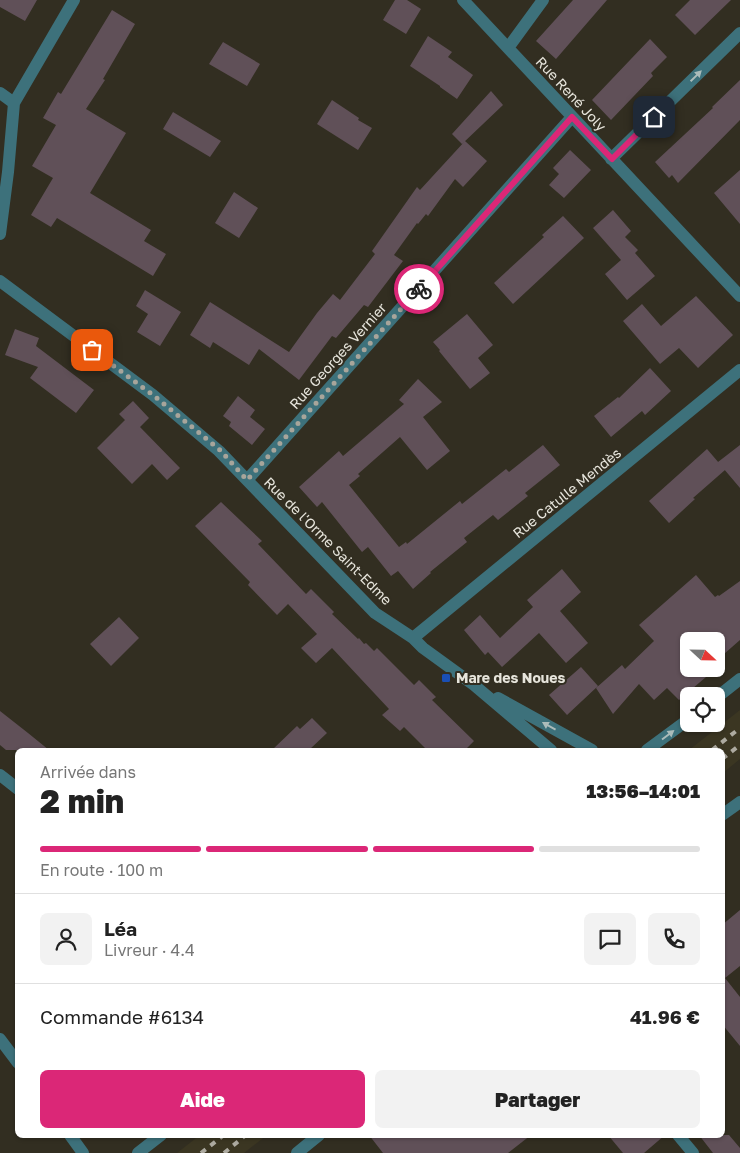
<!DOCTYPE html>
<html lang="fr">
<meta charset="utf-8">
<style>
:root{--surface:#fff;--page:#f2f2f2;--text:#222;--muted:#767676;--line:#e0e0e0;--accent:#db2777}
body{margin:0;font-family:"Golos Text",sans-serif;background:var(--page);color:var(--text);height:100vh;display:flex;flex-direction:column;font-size:19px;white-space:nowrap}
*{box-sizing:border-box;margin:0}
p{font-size:16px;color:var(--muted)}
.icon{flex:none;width:28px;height:28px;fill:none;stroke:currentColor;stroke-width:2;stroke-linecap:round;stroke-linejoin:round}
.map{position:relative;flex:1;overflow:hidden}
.sheet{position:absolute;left:15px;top:748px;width:710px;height:390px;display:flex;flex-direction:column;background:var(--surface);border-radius:8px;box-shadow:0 1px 4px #0004}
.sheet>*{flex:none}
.needle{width:32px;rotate:112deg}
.buttons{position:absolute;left:680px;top:632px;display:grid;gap:10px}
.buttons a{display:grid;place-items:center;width:45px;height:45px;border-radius:8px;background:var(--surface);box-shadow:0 1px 4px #0004;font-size:25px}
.pin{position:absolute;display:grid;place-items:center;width:42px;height:42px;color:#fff;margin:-21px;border-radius:10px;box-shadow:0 2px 8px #0006}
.courier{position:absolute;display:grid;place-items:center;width:50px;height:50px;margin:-25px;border:4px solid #db2777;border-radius:50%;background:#fff;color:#222;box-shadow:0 1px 6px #0007}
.headline em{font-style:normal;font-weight:800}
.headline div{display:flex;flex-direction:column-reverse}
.headline{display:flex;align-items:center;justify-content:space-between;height:85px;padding:0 25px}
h1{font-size:32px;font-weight:800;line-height:38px}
.bar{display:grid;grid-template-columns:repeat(4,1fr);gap:8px 5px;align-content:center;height:60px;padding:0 25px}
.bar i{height:6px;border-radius:4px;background:var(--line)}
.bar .selected{background:var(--accent)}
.bar p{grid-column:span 4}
.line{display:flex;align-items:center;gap:12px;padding:0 25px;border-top:1px solid var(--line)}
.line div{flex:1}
.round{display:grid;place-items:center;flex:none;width:52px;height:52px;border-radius:8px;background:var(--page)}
.button{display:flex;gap:10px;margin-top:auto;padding:10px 25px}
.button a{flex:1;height:58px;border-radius:8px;background:var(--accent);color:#fff;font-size:20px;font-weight:800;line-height:58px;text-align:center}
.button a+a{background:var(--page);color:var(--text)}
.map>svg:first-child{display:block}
.built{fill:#3b3622}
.building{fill:#605058}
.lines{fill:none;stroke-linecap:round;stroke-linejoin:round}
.minor{stroke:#3d717b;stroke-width:12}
.rail{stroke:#adaaa0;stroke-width:4;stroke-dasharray:6 6;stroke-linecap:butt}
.oneway{fill:#acbcba}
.done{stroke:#a8a59b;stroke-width:5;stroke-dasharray:0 9}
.route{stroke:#db2777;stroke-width:6}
.transit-dot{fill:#1a4fb4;stroke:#322e21;stroke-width:2}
.labels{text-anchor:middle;stroke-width:4;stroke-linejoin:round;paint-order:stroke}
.street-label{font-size:14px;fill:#e7e5dc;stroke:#322e21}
.poi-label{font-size:14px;font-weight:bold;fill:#e7e5dc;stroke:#322e21;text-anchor:start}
</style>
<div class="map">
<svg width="740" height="1153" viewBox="0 0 740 1153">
<rect width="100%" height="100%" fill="#322e21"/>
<path class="built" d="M740,710v49l-17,14 -1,-23h-33z
M200,1135h67l-23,18h-67z"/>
<path class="building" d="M0,0h37l-12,21 -25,-14z
M395,0h12l14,9 -15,25 -23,-14z
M573,0h34l-51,59 -20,-18z
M690,0h41l-36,35 -20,-20z
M112,10l23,14 -32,55 2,1 -19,29 40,24 -36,60 61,37 -7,11 22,13 -13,22 -96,-58 -6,9 -20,-12 22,-37 -21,-12 24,-41 -13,-7 15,-26 3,2z
M428,36l24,16 -4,5 25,18 -16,24 -17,-12v-1l-30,-20z
M650,39l17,18 -16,16 2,3 -42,44 -19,-20z
M223,42l37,22 -13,22 -38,-22z
M740,80v40l-62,63 -6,-8 -3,3 -14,-16 58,-54 -1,-1z
M491,91l12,14 -41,39 -10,-10z
M332,100l27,18 -1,2 14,8 -14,22 -41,-26z
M173,112l48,29 -11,16 -47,-28z
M465,141l22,20 -24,26 -8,-8 -27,37 -2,-2 -8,10 -1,-1 -23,32 9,6 -35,46 -4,-2 -28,33 -4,-2 -33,44 -40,-31 -10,16 -36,-23 -3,6 -20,-13 20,-33 79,50 28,-39 16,-19 7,6 35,-46 -3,-3 45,-64 3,3z
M570,150l21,20 -27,28 -15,-13 10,-11 -6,-6z
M740,170v54l-26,-31z
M234,192l24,16 -19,30 -24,-15z
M613,210l18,21 -6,6 13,13 -3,3 20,23 -28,24 -22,-26 16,-14 -28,-32z
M563,216l21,22 -71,66 -19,-21 50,-46 -2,-2z
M145,290l36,22 -21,34 -23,-14 11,-18 -12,-8z
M696,296l37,39 -35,33 -19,-20 -19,16 -37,-43 19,-17 19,22z
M467,314l26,31 -15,13 12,15 -20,16 -31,-38 1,-1 -7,-8z
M15,329l24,9 -3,8 58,44 -18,23 -46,-35 8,-11 -33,-12z
M650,368l21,23 -26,24 -3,-4 -31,26 -17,-21 24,-19 1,1z
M418,379l24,23 -19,15 27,34 -23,19 -27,-33 -42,37 2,2 -11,9 50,62 7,-5 1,2 53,-43 2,3 44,-35 3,3 34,-27 17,20 -35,28 3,3 -30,24 -5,-5 -29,23 3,4 -37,30 1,1 -18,16 -15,-18 -7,5 -23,-29 -6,5 -40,-50 -5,5 -18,-20 40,-36 4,5 61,-52 -5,-4z
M238,396l17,14 -5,7 15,12 -13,16 -23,-19 2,-4 -8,-6z
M133,401l16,17 -9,9 40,41 -13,12 -15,-16 -20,20 -35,-36 28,-28 -6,-6z
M740,445v43l-22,-26z
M707,449l18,21 -32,28 2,1 -26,24 -20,-22z
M221,502l41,39 -4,3 48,50 5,-5 23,23 -2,2 26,25 1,-1 5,6 2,-1 8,8 3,-3 37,37 5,-5 17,17 -4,3 42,41 -9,9h-38l-23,-23 -4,4 -18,-16 7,-6 -57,-61 -16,15 -15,-15 16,-14 -29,-30 -11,11 -29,-30 2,-3 -55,-56z
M562,569l19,23 -21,19 28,32 -22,20 -27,-30 -37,34 -14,-15 -3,3 -21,-25 16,-15 20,23 33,-31 -6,-7z
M696,575l19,22 3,-2 1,1 21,-15v59l-24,21v-20h-27v28h22l-7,6 2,2 -27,23 -12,-12 -13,12 -15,-16 -26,30 -17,-26 26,-23 3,4 29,-28 -15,-16z
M119,617l20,21 -28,28 -21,-22z
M581,667l17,19 -31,29 -18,-20z
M0,711l28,22 21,17h-43l-6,-5z
M312,718l15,15 -18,17h-37l25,-24 3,3z
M740,910v56l-15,12 15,19v49l-18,-22v-99z
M369,1135h162l-23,18h-125z
M608,1135h57l-21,18h-21z
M699,1135h30l11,13v5h-27z"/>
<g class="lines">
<path class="minor" d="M463,0l277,296
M508,48l35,-48
M0,93l14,10
M611,159l129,-126
M0,234l8,-62 6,-69 60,-103
M0,281l153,114 66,56 156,162 38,25 10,10 51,37 77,65
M247,480l325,-363
M413,638l327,-268
M498,698l94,52
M716,698l24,-19
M647,750l42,-31
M0,775l18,14
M722,815l18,-13
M0,1039l18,24
M70,1135l13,18
M678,1135l15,18
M138,1153l23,-18
M297,1153l22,-18"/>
<path class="rail" d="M712,750l28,-22
M722,759l18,-14
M201,1153l23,-18
M224,1153l22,-18"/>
</g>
<defs><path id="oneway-solid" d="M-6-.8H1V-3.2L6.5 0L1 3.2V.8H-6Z" transform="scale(1.25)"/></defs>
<g class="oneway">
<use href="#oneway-solid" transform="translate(696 76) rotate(-44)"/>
<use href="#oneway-solid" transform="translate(549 726) rotate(-151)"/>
<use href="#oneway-solid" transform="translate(668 735) rotate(-37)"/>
</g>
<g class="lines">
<path class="done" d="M92,350l61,45 67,55 27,30 172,-191"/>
<path class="route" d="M419,289l153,-172 40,42 42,-42"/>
</g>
<rect class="transit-dot" x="441" y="673" width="10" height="10" rx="2.5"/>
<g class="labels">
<g class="street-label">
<text transform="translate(571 94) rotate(47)" y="5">Rue René Joly</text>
<text transform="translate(338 356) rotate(-48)" y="5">Rue Georges Vernier</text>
<text transform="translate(567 493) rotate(-39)" y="5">Rue Catulle Mendès</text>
<text transform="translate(328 541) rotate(45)" y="5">Rue de l'Orme Saint-Edme</text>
</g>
<g class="poi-label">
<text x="456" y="683">Mare des Noues</text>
</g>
</g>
</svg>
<div class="buttons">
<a><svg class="needle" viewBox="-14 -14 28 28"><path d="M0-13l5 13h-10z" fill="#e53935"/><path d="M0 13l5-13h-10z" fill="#767676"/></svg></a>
<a><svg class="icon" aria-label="locate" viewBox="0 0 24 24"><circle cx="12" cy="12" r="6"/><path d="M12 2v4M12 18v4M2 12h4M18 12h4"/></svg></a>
</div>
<div class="pin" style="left:92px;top:350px;background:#ea580c"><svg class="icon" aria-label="bag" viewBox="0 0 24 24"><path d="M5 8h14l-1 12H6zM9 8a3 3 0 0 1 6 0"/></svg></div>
<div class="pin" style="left:654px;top:117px;background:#1f2937"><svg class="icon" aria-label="home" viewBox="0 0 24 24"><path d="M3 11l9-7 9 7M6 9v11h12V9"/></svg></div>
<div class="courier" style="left:419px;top:289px"><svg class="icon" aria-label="bike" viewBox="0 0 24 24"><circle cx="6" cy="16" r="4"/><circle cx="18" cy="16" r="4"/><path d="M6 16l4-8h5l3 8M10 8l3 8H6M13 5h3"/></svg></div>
<section class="sheet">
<div class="headline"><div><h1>2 min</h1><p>Arrivée dans</p></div><em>13:56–14:01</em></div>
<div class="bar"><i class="selected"></i><i class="selected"></i><i class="selected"></i><i></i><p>En route · 100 m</p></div>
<div class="line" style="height:90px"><a class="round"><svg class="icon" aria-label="person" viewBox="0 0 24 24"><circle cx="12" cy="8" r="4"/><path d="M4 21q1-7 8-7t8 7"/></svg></a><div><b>Léa</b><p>Livreur · 4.4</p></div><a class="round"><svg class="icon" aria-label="chat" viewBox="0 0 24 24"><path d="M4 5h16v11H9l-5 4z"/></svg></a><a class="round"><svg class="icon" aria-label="phone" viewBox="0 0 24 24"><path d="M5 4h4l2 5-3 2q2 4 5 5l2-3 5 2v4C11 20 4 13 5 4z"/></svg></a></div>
<div class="line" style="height:65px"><div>Commande #6134</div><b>41.96 €</b></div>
<div class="button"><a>Aide</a><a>Partager</a></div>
</section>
</div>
